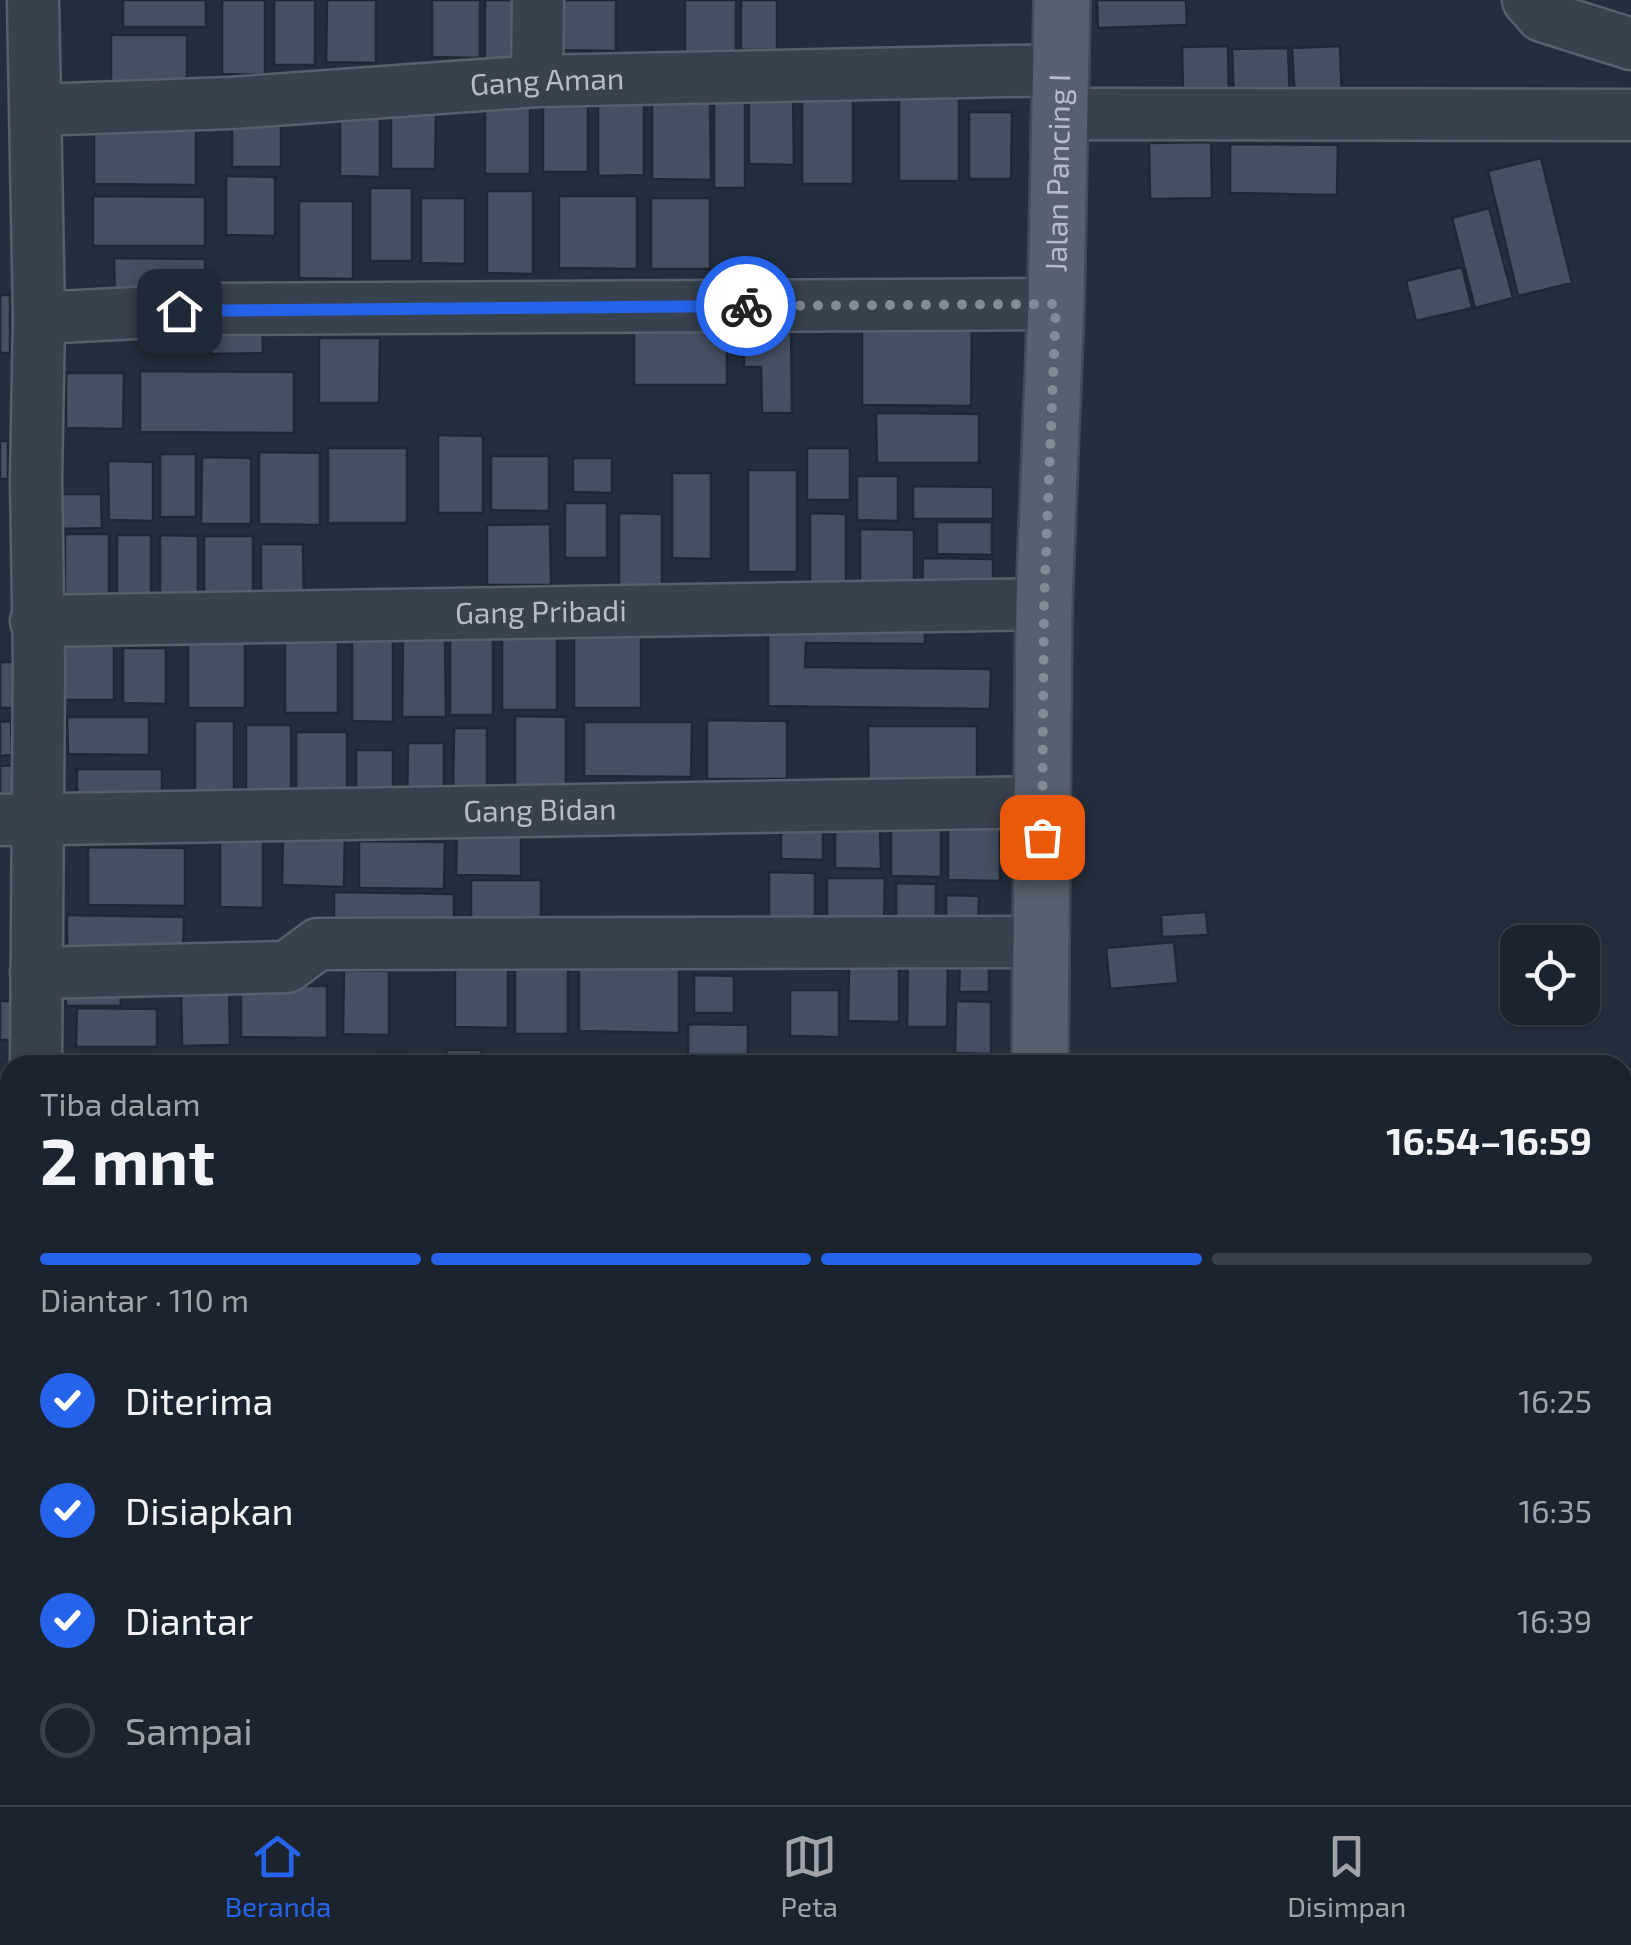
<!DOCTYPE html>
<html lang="id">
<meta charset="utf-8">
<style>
:root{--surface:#1b232e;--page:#242b36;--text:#f1f3f6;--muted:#a0a4aa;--line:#39404a;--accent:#2563eb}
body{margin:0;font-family:"Exo 2",sans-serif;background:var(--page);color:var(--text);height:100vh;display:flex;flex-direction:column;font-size:38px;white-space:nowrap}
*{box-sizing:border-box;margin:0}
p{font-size:32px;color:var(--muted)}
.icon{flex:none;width:55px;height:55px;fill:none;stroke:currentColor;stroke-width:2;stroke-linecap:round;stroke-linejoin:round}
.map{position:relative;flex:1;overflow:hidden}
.side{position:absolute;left:0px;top:1055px;width:1632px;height:750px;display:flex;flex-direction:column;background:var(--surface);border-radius:30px 30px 0 0;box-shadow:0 2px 8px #0004,0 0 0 2px var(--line)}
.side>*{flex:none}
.tools{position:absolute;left:1500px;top:925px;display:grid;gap:20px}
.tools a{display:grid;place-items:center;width:100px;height:100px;border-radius:20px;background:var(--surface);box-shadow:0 2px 8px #0004,0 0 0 2px var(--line);font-size:50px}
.pin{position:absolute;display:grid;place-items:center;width:85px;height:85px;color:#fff;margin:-42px;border-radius:20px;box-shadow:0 5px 15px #0006}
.courier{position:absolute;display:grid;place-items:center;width:100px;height:100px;margin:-50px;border:8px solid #2563eb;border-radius:50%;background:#fff;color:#222;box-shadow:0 2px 12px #0007}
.head em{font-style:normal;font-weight:700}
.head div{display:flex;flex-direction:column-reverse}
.head{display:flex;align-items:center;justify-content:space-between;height:170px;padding:0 40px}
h1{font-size:65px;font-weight:700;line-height:75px}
.bar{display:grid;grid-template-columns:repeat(4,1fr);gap:15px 10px;align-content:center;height:120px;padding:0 40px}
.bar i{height:12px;border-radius:8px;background:var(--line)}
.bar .selected{background:var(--accent)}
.bar p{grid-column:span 4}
ol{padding:0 40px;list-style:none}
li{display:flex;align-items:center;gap:30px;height:110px}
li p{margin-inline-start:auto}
li .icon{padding:10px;border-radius:50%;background:var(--accent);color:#fff;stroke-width:4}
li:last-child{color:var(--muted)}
li i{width:55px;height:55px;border:5px solid var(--line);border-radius:50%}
.tabs{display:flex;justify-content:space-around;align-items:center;height:140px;border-top:2px solid var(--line);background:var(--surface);font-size:28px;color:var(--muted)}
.tabs a{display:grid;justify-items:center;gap:5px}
.tabs .selected{color:var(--accent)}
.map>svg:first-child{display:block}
.building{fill:#455162;stroke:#1f2835;stroke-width:2.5}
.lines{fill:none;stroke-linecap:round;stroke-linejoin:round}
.minor-casing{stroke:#565f6c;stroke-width:55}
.major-casing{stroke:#414a57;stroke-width:60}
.minor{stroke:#38414e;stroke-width:50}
.major{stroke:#56606e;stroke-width:55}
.done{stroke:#828b98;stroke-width:10;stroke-dasharray:0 18}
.route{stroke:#2563eb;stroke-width:12}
.labels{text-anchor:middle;stroke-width:10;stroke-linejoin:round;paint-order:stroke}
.street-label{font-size:30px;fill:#b4bcc9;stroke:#1d2633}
</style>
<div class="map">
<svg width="1631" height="1805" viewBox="0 0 1631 1805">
<rect width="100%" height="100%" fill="#242f3e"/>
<path class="building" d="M123,0h83v27h-83z
M222,0h43v75l-43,-1z
M274,0h41v65h-41z
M327,0h49v63l-50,-1z
M432,0h48v58l-48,-1z
M485,0h32v63h-32z
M552,0h64v51l-64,-1z
M685,0h51v52h-51z
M741,0h36v50h-36z
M1097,0h89l1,25 -89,3z
M111,35h76v49h-76z
M1228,46l1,50 -46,2 -1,-51z
M1340,46l2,53 -47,2 -3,-53z
M1288,48l2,52 -56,1 -2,-52z
M749,86l44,1 1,78 -45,-1z
M802,89h51v95h-51z
M485,95h45v79h-45z
M543,95h45v77h-45z
M598,95h46v80l-46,1z
M714,95l31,1v92h-31z
M899,96l60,1v84h-60z
M652,101l58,1 1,78 -59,-1z
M340,102l40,1v74l-40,-1z
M391,111h45l-1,58h-44z
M969,112h43l-1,67h-42z
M232,119h49v48h-49z
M94,121h102v64l-102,-1z
M1211,142l1,56 -62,1 -1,-56z
M1230,144l108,1 -1,50 -107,-2z
M1541,158l31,125 -54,13 -30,-125z
M226,176l49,1v59l-49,-1z
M370,188h42v73h-42z
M487,191h46v83l-46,-1z
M93,196l112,1v49h-112z
M559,196h78v73l-78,-1z
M421,198h44v66l-44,-1z
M651,198h59v71h-59z
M299,201h54v78l-54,-1z
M1489,208l24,90 -38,10 -23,-90z
M114,258l91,1v44l-90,-1z
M1462,267l10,41 -56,13 -10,-40z
M0,295h10v58h-10z
M862,314h110l-1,92 -109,-1z
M262,315l1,38 -52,1 -1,-38z
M634,315l93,1v69h-93z
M744,321h47l1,92h-30l-1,-46h-17z
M319,338h61l-1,65h-60z
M140,371l154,1v61l-154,-1z
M66,373h58l-1,56 -57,-1z
M876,413l103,1v49h-102z
M438,435l45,1v77h-45z
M0,441h8v38h-8z
M328,448h79v75h-79z
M807,448h43v52h-43z
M259,452l61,1v72l-61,-1z
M160,454h36v63h-36z
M491,456h58v55l-58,-1z
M202,457l49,1v66h-50z
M573,458h39v35l-39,-1z
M108,461l45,1v59l-44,-1z
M748,470h49v102h-49z
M672,473h39v86l-39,-1z
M857,476h41v45l-41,-1z
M913,486l80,1v32h-80z
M56,494h45l1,34 -45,1z
M565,503h42v55h-42z
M619,513l43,1v78l-43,-1z
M810,513l36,1v75h-36z
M937,522h55v33l-55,-1z
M550,524l1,61h-64v-60z
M860,529l54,1v63h-54z
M65,534h44v71h-44z
M117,535h34v69h-34z
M160,535l38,1v68h-38z
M204,536h49v67h-49z
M261,544h42l1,61h-43z
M923,558l70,1v30h-71z
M768,614l157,2v28l-119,-1 -1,24 186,2 -1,40 -222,-3z
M502,623h55v87h-55z
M285,630h53v83h-53z
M450,631h43v84h-43z
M188,633h57v75h-57z
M403,637h42l1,80h-44z
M574,637h67v71h-67z
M352,639l41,1v82l-41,-1z
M62,642l52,1v57h-52z
M123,648h43v56l-43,-1z
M0,662h20v46h-20z
M515,716l51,1v78h-51z
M67,717h82v38l-81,-1z
M707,720l80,1v58h-80z
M11,721l1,34 -12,1v-34z
M195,721h39v83h-39z
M584,722h108l-1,55 -107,-1z
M246,725h45v82h-45z
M868,726h109v70l-108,-1z
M454,728h33v67h-34z
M296,732h51v67h-51z
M408,743h36v67l-37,-1z
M356,750h37v56l-37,-1z
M17,765l2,42 -19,1v-42z
M77,769h85v41l-85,-1z
M781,823l42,1v36l-42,-1z
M457,824l64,1v51l-65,-1z
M948,824h52v57l-52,-1z
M835,826l45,1 1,42 -46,-1z
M891,829h50v48l-50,-1z
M283,832l62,1 -1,54 -62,-2z
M220,841h43v67l-43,-1z
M359,841l86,1 -1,47 -85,-1z
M88,847l97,1v58l-97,-1z
M769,872l46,1v50l-46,-1z
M827,878h58l-1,50 -57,-1z
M471,880h70v56l-70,-1z
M896,883l40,1v39h-40z
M334,892l120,2v41l-120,-2z
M946,895l33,1 -1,27h-32z
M1206,912l2,23 -46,2 -1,-22z
M67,915l117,2 -1,43 -116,-2z
M1174,942l4,41 -68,6 -4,-41z
M908,951h40l-1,76h-40z
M515,955h53v79h-53z
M960,959l29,1v32h-30z
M579,962l100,1v70l-100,-2z
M455,964h53v64l-53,-1z
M849,967l50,1v54l-51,-1z
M344,970l45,1v64l-46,-1z
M694,975l40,1v37h-40z
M120,977l1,29h-55l-1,-28z
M229,982l1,63 -48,1 -1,-63z
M241,985l86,1v52l-86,-1z
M790,990h49v47l-49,-1z
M0,1001h13v39h-13z
M956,1001l35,1v52l-36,-1z
M77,1008l80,1v38h-81z
M688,1024l60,1v38h-60z
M447,1050h34v15h-34z
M376,1053l32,1v11h-32z
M599,1055l50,1v9h-50z
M313,1056h53l-1,9h-53z
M863,1059l75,1v5h-75z
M60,1795h43v10h-43z
M108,1795h39l-1,10h-38z
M174,1795h65v10h-65z
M483,1795l64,1v9h-64z
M561,1795h51v10h-51z
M692,1795h98v10h-98z
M816,1795h48v10h-48z
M874,1795h68v10h-68z
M371,1796h49l-1,9h-48z
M283,1797l80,1v7h-80z"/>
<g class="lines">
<defs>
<g id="minor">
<path d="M33,0l6,318 -3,161 3,185 -3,401"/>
<path d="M1528,0l14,16 89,28"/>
<path d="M537,81l1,-81"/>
<path id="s1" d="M36,110l195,-7 306,-22 522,-11"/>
<path d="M1058,114l573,1"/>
<path d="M39,318l175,-9 842,-5"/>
<path id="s2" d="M36,621l1008,-17"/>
<path id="s3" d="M0,820l1043,-18"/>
<path d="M36,973l251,-6 31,-23 724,-2"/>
<path d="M0,1198h10"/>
<path d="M0,1317l10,1"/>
<path d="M0,1453l10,-1"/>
<path d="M0,1596h10"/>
<path d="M0,1658h10"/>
<path d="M0,1757h10"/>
<path d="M34,1795v10"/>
</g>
<g id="major">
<path id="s4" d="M1040,1065l4,-461 12,-300 6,-304"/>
<path d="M1032,1805v-10"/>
</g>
</defs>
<use href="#minor" class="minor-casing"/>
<use href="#major" class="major-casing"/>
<use href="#minor" class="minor"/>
<use href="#major" class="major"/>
</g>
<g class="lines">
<path class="done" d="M746,306l310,-2 -12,300 -2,233"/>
<path class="route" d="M179,311l567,-5"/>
</g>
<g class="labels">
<g class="street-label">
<text dy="10" stroke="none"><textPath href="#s1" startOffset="512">Gang Aman</textPath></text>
<text dy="10" stroke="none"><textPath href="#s4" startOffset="892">Jalan Pancing I</textPath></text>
<text dy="10" stroke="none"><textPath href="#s2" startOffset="505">Gang Pribadi</textPath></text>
<text dy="10" stroke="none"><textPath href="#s3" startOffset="540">Gang Bidan</textPath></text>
</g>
</g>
</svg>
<div class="tools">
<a><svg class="icon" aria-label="locate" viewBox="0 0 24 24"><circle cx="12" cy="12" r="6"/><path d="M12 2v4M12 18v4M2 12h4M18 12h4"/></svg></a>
</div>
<div class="pin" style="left:1042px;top:837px;background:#ea580c"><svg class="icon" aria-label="bag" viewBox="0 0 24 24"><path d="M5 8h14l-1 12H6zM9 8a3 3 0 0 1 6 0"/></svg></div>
<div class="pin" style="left:179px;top:311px;background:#1f2937"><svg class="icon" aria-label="home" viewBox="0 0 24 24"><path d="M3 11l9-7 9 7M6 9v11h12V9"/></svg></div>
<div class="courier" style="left:746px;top:306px"><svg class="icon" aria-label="bike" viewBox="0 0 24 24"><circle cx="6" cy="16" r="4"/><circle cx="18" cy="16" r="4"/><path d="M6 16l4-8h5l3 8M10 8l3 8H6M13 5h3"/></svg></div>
<section class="side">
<div class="head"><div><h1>2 mnt</h1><p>Tiba dalam</p></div><em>16:54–16:59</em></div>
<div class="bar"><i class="selected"></i><i class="selected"></i><i class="selected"></i><i></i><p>Diantar · 110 m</p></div>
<ol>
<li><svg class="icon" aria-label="check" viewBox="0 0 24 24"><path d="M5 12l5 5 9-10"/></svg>Diterima<p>16:25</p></li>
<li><svg class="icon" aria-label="check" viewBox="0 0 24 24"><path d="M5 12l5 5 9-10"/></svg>Disiapkan<p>16:35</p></li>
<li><svg class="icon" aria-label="check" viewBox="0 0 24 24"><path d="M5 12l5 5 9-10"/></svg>Diantar<p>16:39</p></li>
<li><i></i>Sampai</li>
</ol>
</section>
</div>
<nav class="tabs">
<a class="selected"><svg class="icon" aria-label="home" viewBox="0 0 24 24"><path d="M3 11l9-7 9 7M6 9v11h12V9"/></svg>Beranda</a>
<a><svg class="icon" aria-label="map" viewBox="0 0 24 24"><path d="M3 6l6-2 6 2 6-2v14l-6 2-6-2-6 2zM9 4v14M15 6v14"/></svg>Peta</a>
<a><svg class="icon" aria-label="saved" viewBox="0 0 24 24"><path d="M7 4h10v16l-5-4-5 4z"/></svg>Disimpan</a>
</nav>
